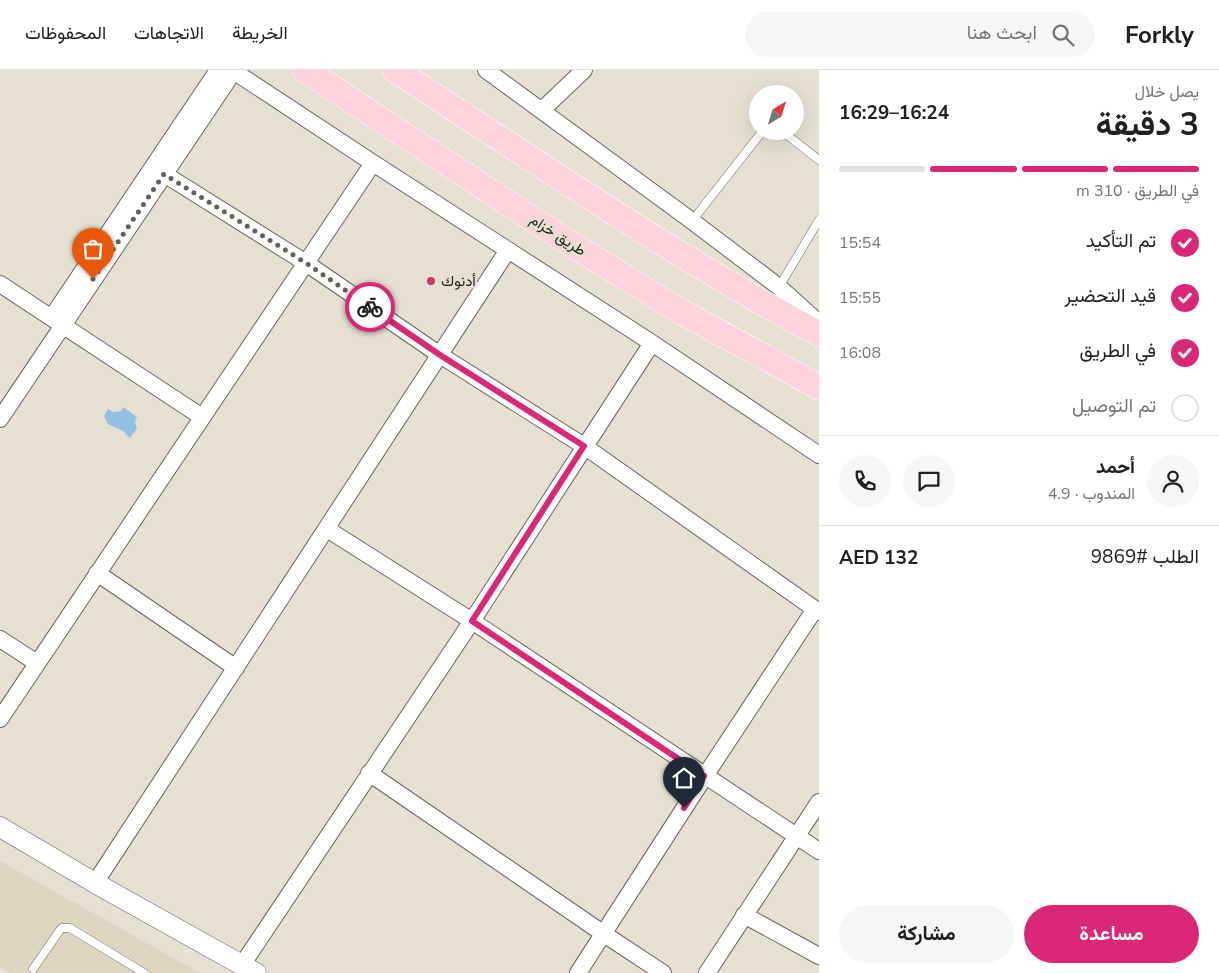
<!DOCTYPE html>
<html lang="ar">
<meta charset="utf-8">
<style>
:root{--surface:#fff;--page:#f6f6f6;--text:#202124;--muted:#757577;--line:#e0e0e0;--accent:#db2777}
body{margin:0;font-family:"Nunito Sans",Vazirmatn,sans-serif;background:var(--page);color:var(--text);direction:rtl;height:100vh;display:flex;flex-direction:column;font-size:19px;white-space:nowrap}
*{box-sizing:border-box;margin:0}
p{font-size:16px;color:var(--muted)}
.icon{flex:none;width:28px;height:28px;fill:none;stroke:currentColor;stroke-width:2;stroke-linecap:round;stroke-linejoin:round}
.map{position:relative;flex:1;overflow:hidden;direction:ltr}
.details{display:flex;flex-direction:column;background:var(--surface);width:400px}
.details>*{flex:none}
.needle{width:32px;rotate:38deg}
.fabs{position:absolute;left:749px;top:15px;display:grid;gap:10px}
.fabs a{display:grid;place-items:center;width:55px;height:55px;border-radius:50%;background:var(--surface);box-shadow:0 5px 20px #0002;font-size:25px}
.pin{position:absolute;display:grid;place-items:center;width:42px;height:42px;color:#fff;margin:-51px -21px;border-radius:50% 50% 50% 0;rotate:-45deg;box-shadow:0 0 5px #0007}
.pin .icon{rotate:45deg}
.courier{position:absolute;display:grid;place-items:center;width:50px;height:50px;margin:-25px;border:4px solid #db2777;border-radius:50%;background:#fff;color:#222;box-shadow:0 1px 6px #0007}
.head em{font-style:normal;font-weight:700}
.head div{display:flex;flex-direction:column-reverse}
.head{display:flex;align-items:center;justify-content:space-between;height:85px;padding:0 20px}
h1{font-size:32px;font-weight:700;line-height:38px}
.bar{display:grid;grid-template-columns:repeat(4,1fr);gap:8px 5px;align-content:center;height:60px;padding:0 20px}
.bar i{height:6px;border-radius:4px;background:var(--line)}
.bar .active{background:var(--accent)}
.bar p{grid-column:span 4}
.line{display:flex;align-items:center;gap:12px;padding:0 20px;border-top:1px solid var(--line)}
.line div{flex:1}
.round{display:grid;place-items:center;flex:none;width:52px;height:52px;border-radius:26px;background:var(--page)}
ol{padding:0 20px;list-style:none}
li{display:flex;align-items:center;gap:15px;height:55px}
li p{margin-inline-start:auto}
li .icon{padding:5px;border-radius:50%;background:var(--accent);color:#fff;stroke-width:4}
li:last-child{color:var(--muted)}
li i{width:28px;height:28px;border:2px solid var(--line);border-radius:50%}
.cta{display:flex;gap:10px;margin-top:auto;padding:10px 20px}
.cta a{flex:1;height:58px;border-radius:30px;background:var(--accent);color:#fff;font-size:20px;font-weight:700;line-height:58px;text-align:center}
.cta a+a{background:var(--page);color:var(--text)}
header{display:flex;align-items:center;gap:30px;box-sizing:border-box;height:70px;padding:0 25px;background:var(--surface);border-bottom:1px solid var(--line)}
header strong{font-size:24px}
nav{display:flex;gap:28px;margin-inline-start:auto;font-size:18px}
.search{width:350px;height:45px;background:var(--page);display:flex;align-items:center;gap:12px;box-sizing:border-box;padding:0 18px;border-radius:28px;color:var(--muted);font-size:19px}
main{display:flex;flex:1;min-height:0}
.map>svg:first-child{display:block}
.built{fill:#ddd5bf}
.water{fill:#95bee3}
.lines{fill:none;stroke-linecap:round;stroke-linejoin:round}
.service-casing{stroke:#6b665a;stroke-width:9}
.minor-casing{stroke:#6b665a;stroke-width:18}
.tertiary-casing{stroke:#6b665a;stroke-width:21}
.primary-casing{stroke:#fff;stroke-width:26}
.service{stroke:#fff;stroke-width:8}
.minor{stroke:#fff;stroke-width:16}
.tertiary{stroke:#fff;stroke-width:20}
.primary{stroke:#fdd2dd;stroke-width:25}
.done{stroke:#646159;stroke-width:5;stroke-dasharray:0 9}
.route{stroke:#db2777;stroke-width:6}
.poi-dot{fill:#c73a6b;stroke:#e5e0d1;stroke-width:2}
.labels{text-anchor:middle;stroke-width:5;stroke-linejoin:round;paint-order:stroke}
.street-label{font-size:15px;fill:#1f1d18;stroke:#e5e0d1}
.poi-label{font-size:15px;fill:#1f1d18;stroke:#e5e0d1;text-anchor:start}
</style>
<header>
<strong>Forkly</strong>
<div class="search"><svg class="icon" aria-label="search" viewBox="0 0 24 24"><circle cx="10" cy="10" r="6"/><path d="M15 15l6 6"/></svg>ابحث هنا</div>
<nav><a>الخريطة</a><a>الاتجاهات</a><a>المحفوظات</a></nav>
</header>
<main>
<section class="details">
<div class="head"><div><h1>3 دقيقة</h1><p>يصل خلال</p></div><em>16:24–16:29</em></div>
<div class="bar"><i class="active"></i><i class="active"></i><i class="active"></i><i></i><p>في الطريق · 310 m</p></div>
<ol>
<li><svg class="icon" aria-label="check" viewBox="0 0 24 24"><path d="M5 12l5 5 9-10"/></svg>تم التأكيد<p>15:54</p></li>
<li><svg class="icon" aria-label="check" viewBox="0 0 24 24"><path d="M5 12l5 5 9-10"/></svg>قيد التحضير<p>15:55</p></li>
<li><svg class="icon" aria-label="check" viewBox="0 0 24 24"><path d="M5 12l5 5 9-10"/></svg>في الطريق<p>16:08</p></li>
<li><i></i>تم التوصيل</li>
</ol>
<div class="line" style="height:90px"><a class="round"><svg class="icon" aria-label="person" viewBox="0 0 24 24"><circle cx="12" cy="8" r="4"/><path d="M4 21q1-7 8-7t8 7"/></svg></a><div><b>أحمد</b><p>المندوب · 4.9</p></div><a class="round"><svg class="icon" aria-label="chat" viewBox="0 0 24 24"><path d="M4 5h16v11H9l-5 4z"/></svg></a><a class="round"><svg class="icon" aria-label="phone" viewBox="0 0 24 24"><path d="M5 4h4l2 5-3 2q2 4 5 5l2-3 5 2v4C11 20 4 13 5 4z"/></svg></a></div>
<div class="line" style="height:65px"><div>الطلب #9869</div><b>AED 132</b></div>
<div class="cta"><a>مساعدة</a><a>مشاركة</a></div>
</section>
<div class="map">
<svg width="819" height="903" viewBox="0 0 819 903">
<rect width="100%" height="100%" fill="#e5e0d1"/>
<path class="built" d="M0,791l200,112h-189l-11,-7z"/>
<path class="water" d="M123,337l14,10 -2,4 2,7 -7,10 -7,-7 -15,-7 -4,-8 4,-7 5,3 8,-1z"/>
<g class="lines">
<defs>
<path id="service" d="M782,61l37,29
M692,151l69,-88 4,-2
M779,217l40,-67
M33,899l27,-39 2,-2h8l74,45"/>
<path id="minor" d="M232,0l141,93 279,180 167,112
M486,0l206,151 87,66 40,36
M542,40l42,-40
M153,97l153,96 134,92 144,91 235,166
M0,214l202,133
M52,247l166,-247
M0,349l234,-348
M327,459l145,92 347,230
M97,503l139,95
M0,569l37,24
M0,649l373,-556
M369,703l235,161 59,39
M95,813l413,-633
M744,845l75,41
M242,895l230,-344 180,-278
M578,903l127,-197 110,-167
M707,903l112,-171"/>
<path id="tertiary" d="M0,757l95,56 161,90"/>
<path id="primary" d="M305,0l258,169 117,72 139,76
M395,0c139,90 277,185 424,264"/>
</defs>
<use href="#service" class="service-casing"/>
<use href="#minor" class="minor-casing"/>
<use href="#tertiary" class="tertiary-casing"/>
<use href="#primary" class="primary-casing"/>
<use href="#service" class="service"/>
<use href="#minor" class="minor"/>
<use href="#tertiary" class="tertiary"/>
<use href="#primary" class="primary"/>
</g>
<g class="lines">
<path class="done" d="M93,209l71,-105 142,89 64,44"/>
<path class="route" d="M370,237l70,48 144,91 -112,175 232,155 -20,32"/>
</g>
<circle class="poi-dot" cx="431" cy="211" r="5"/>
<g class="labels">
<g class="street-label">
<text transform="translate(558 165) rotate(33)" y="5">طريق خزام</text>
</g>
<g class="poi-label">
<text x="441" y="216">أدنوك</text>
</g>
</g>
</svg>
<div class="fabs">
<a><svg class="needle" viewBox="-14 -14 28 28"><path d="M0-13l5 13h-10z" fill="#e53935"/><path d="M0 13l5-13h-10z" fill="#757577"/></svg></a>
</div>
<div class="pin" style="left:93px;top:209px;background:#ea580c"><svg class="icon" aria-label="bag" viewBox="0 0 24 24"><path d="M5 8h14l-1 12H6zM9 8a3 3 0 0 1 6 0"/></svg></div>
<div class="pin" style="left:684px;top:738px;background:#1f2937"><svg class="icon" aria-label="home" viewBox="0 0 24 24"><path d="M3 11l9-7 9 7M6 9v11h12V9"/></svg></div>
<div class="courier" style="left:370px;top:237px"><svg class="icon" aria-label="bike" viewBox="0 0 24 24"><circle cx="6" cy="16" r="4"/><circle cx="18" cy="16" r="4"/><path d="M6 16l4-8h5l3 8M10 8l3 8H6M13 5h3"/></svg></div>
</div>
</main>
